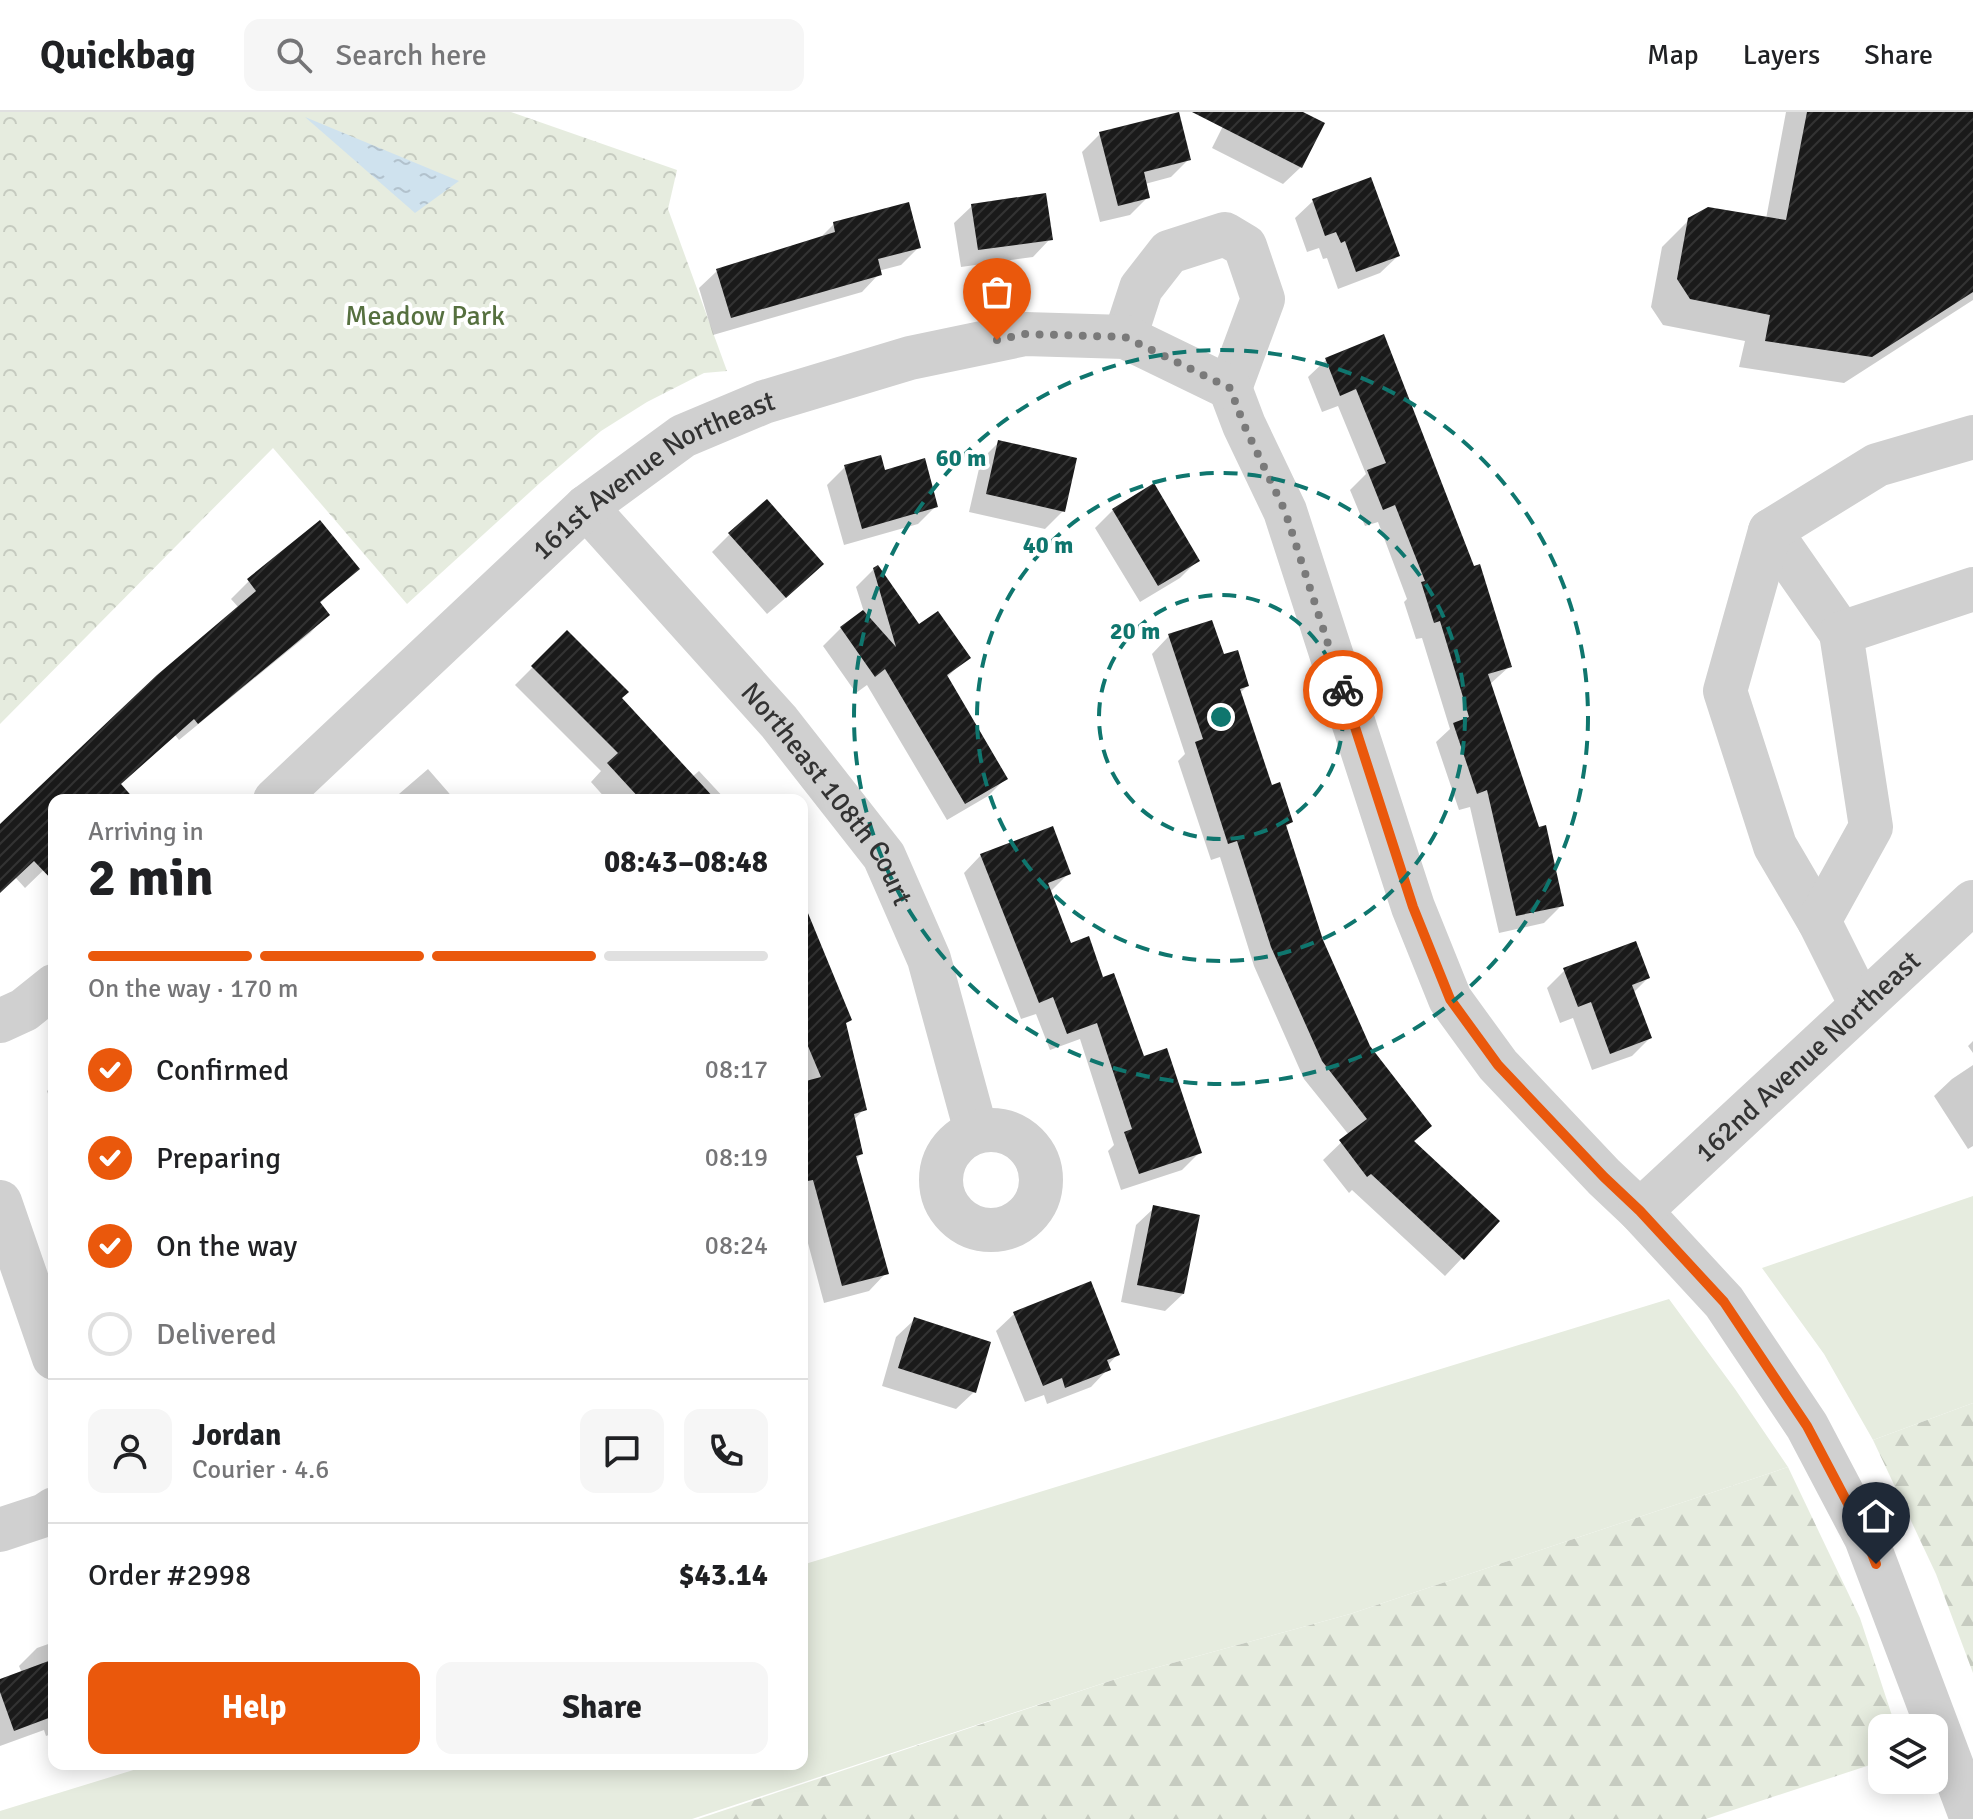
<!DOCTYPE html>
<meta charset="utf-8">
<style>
:root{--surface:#fff;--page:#f6f6f6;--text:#202124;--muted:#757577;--line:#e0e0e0;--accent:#ea580c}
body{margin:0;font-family:Signika,sans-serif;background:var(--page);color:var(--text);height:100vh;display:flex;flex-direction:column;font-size:30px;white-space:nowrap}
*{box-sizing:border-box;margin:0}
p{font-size:26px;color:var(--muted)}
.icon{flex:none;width:44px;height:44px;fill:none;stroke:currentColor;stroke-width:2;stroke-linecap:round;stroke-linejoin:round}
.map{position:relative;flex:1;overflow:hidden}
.sheet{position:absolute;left:48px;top:682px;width:760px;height:976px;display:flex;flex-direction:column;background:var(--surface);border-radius:16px;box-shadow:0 4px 20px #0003}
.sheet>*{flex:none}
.tools{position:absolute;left:1868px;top:1602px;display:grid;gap:16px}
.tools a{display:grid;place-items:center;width:80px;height:80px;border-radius:16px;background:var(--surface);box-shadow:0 4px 20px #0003;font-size:40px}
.pin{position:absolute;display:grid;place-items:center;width:68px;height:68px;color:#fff;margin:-82px -34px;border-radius:50% 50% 50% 0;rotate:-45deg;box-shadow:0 0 8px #0007}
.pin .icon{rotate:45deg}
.courier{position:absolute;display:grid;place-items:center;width:80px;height:80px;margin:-40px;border:6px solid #ea580c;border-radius:50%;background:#fff;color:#222;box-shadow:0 2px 10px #0007}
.headline em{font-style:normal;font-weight:700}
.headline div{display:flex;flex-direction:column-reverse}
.headline{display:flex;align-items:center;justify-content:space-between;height:136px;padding:0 40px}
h1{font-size:52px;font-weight:700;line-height:60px}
.bar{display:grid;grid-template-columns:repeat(4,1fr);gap:12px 8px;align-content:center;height:96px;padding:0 40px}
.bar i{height:10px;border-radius:6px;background:var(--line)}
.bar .current{background:var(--accent)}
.bar p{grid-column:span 4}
.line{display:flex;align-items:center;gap:20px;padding:0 40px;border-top:2px solid var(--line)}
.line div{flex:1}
.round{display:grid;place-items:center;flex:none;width:84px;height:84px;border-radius:16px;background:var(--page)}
ol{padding:0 40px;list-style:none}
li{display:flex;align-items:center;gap:24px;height:88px}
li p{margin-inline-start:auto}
li .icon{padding:8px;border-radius:50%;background:var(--accent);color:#fff;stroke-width:4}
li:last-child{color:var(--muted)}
li i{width:44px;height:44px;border:4px solid var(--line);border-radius:50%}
.primary-button{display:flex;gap:16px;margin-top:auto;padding:16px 40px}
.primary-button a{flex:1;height:92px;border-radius:16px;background:var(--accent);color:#fff;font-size:32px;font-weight:700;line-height:92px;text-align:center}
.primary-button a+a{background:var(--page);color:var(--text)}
header{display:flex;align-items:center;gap:48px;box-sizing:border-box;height:112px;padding:0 40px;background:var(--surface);border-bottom:2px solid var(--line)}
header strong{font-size:38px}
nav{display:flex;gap:44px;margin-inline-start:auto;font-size:28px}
.search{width:560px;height:72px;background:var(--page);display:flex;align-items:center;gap:20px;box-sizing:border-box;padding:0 28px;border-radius:16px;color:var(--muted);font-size:30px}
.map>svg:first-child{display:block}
.grass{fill:#e6ecdf}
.forest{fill:url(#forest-firs)}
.park{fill:url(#park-crowns)}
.water{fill:url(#water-ripples)}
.shadow{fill:#0003}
.building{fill:url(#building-hatch)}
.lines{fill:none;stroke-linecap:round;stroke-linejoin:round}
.minor{stroke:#d0d0d0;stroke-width:44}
.done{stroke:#7a7a7a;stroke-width:8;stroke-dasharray:0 14.4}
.route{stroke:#ea580c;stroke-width:10}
.ring{fill:none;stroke:#0f766e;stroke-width:4;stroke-dasharray:14 10}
.labels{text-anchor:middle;stroke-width:8;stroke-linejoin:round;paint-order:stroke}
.park-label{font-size:28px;fill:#56703f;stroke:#fff}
.street-label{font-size:28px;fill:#333;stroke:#fff}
.centre{fill:#0f766e;stroke:#fff;stroke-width:4}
.ring-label{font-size:24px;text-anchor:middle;font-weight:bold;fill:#0f766e;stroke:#fff;stroke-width:8;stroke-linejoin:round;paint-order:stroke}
</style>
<header>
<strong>Quickbag</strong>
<div class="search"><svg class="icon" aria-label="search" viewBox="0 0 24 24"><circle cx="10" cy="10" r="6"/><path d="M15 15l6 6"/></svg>Search here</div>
<nav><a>Map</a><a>Layers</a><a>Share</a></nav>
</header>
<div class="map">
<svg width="1973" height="1707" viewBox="0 0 1973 1707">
<defs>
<pattern id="forest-firs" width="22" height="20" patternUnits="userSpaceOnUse" patternTransform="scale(2)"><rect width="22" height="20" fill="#e6ecdf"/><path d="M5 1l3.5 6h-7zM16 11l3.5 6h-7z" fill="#c6cbc0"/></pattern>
<pattern id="park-crowns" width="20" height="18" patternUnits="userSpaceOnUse" patternTransform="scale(2)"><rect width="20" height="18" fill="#e6ecdf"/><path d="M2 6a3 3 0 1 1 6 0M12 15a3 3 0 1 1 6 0" fill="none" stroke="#c6cbc0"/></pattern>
<pattern id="water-ripples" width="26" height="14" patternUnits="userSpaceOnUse" patternTransform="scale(2)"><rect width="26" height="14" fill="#cfe2ee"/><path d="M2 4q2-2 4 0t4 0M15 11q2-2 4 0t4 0" fill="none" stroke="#b2c2cd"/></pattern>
<pattern id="building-hatch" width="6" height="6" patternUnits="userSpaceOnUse" patternTransform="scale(2)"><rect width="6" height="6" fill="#1a1a1a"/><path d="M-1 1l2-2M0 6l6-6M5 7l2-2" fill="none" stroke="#333"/></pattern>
</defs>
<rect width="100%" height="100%" fill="#fff"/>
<path class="grass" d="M1973,1084v207l-100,37 -49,-86 -62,-86z
M1669,1187l66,90 53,78 -438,147 -228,63 -430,142h-692v-8l153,-47h649v-199z"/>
<path class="forest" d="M1973,1291v270l-37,-99 -63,-134z
M1788,1355l72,151 36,110h-14v33l-176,58h-1008l424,-142 228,-63z"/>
<path class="park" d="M0,0h511l166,58 -9,39 59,162 -23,2 -57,29 -46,29 -60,51 -134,122 -134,-156 -273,276z"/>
<path class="water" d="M305,5l154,64 -44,32z"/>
<path class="shadow" d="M1230,0h69l2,55 -18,17 -71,-36z
M1786,0h187v188l-129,83 -105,-16 6,-26 -82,-16 -12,-18 11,-60 27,-27 77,-1z
M1100,22l89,25 -18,18 -26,7 3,13 -18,18 -30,7 -18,-70z
M1313,89l85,55 -18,17 -42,16 -11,-31 -4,1 -4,-11 -12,4 -12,-34z
M972,94l78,33 -17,18 -72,10 -7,-44z
M834,112l85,23 -18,18 -23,6 1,3 -17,18 -149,43 -14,-47 18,-17 101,-31z
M1383,225l127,329 -21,19 73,220 -18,18 -45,10 -29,-126 -11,3 -23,-68 14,-13 -28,-91 -6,1 -12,-37 3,-3 -29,-77 -13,4 -15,-36 16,-16 -28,-68 -16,6 -14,-35 18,-17z
M999,330l64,69 -18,18 -76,-17 12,-52z
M845,355l38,5 53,34 -18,18 -74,21 -17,-60z
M1154,374l44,74 -18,18 -40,24 -45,-74 18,-18z
M730,422l74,48 -37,32 -55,-62z
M357,457l-38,35 8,11 -17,18 -131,107 -4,-5 -56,50 -4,15h-61v60l-29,28 -10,-11 -15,14v-64l239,-219 -8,-9 18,-18z
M874,457l45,58 49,30 -22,21 60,100 -18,18 -41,24 -80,-135 -11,8 -33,-47 18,-18 23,-16 -8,-25z
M567,521l52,65 73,79 7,-6 27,29h-119l-16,-18 10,-11 -86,-86z
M1169,524l54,20 24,30 -7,7 31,95 20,34 -6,6 36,112 47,107 62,79 -17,17 84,78 -52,55 -93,-86 -3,3 -26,-33 26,-25 -45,-56 -50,-113 -34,-109 -9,3 -33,-99 7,-7 -33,-100z
M428,657l27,31h-63z
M981,743l87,19 -18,18 20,54 32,34 41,78 57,94 -18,18 -61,20 -13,-39 6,-6 -34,-106 -30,11 -14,-36 -15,5 -57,-146z
M802,825l13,20 29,68 20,84 -11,12 8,33 -6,6 31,113 -17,18 -45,12 -22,-82z
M1565,858l83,8 -15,15 17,45 -18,18 -40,14 -19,-52 -13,5 -13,-35z
M1973,929v12l-5,-7z
M1973,953v81l-5,3 -34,-53 18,-17z
M54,972v27l-7,-20z
M1154,1096l29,86 -18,17 -44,-9 15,-77z
M1014,1202l104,40 -11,12 1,3 -17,18 -44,17 -3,-9 -19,7 -29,-71z
M914,1208l60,72 -18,17 -74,-23 14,-49z
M54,1530v91l-8,3 -2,-6 -44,16v-65l22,-8 -3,-7 18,-18z"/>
<path class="building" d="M1179,0l12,48 -47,12 6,26 -32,8 -19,-74z
M1192,0h111l22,11 -23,45z
M1807,0h166v180l-101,65 -107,-16 5,-26 -80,-16 -13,-20 11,-61 20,-11 78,13z
M1371,65l29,79 -44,16 -11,-31 -4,2 -5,-11 -11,4 -13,-37z
M1046,81l7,47 -75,10 -7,-46z
M909,90l12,46 -43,11 4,16 -151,43 -15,-49 119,-37 -2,-10z
M1384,222l90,232 6,-2 32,103 -24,7 51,153 7,-2 18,81 -48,10 -29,-126 -10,4 -24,-71 16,-6 -29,-96 -6,2 -13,-41 4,-1 -30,-76 -12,5 -16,-40 19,-7 -30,-74 -16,7 -15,-38z
M998,328l79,18 -12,54 -79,-18z
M881,343l4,15 40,-12 13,49 -76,22 -18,-64z
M1154,371l46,78 -42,25 -46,-77z
M767,387l57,65 -38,34 -58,-65z
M320,408l40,49 -40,33 10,13 -132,109 -4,-5 -73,65 14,16h-81v82l-20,-21 -34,32v-69l157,-149 99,-84 -9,-12z
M878,453l41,59 19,-13 33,47 -24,17 61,104 -43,25 -80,-135 -10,8 -35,-50 23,-17 33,37 -23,-79z
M1212,508l12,34 14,-4 11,36 -9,3 32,96 8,-3 13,40 -7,3 37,115 47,106 62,80 -18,15 86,80 -36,39 -93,-86 -4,3 -28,-37 28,-21 -45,-58 -51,-114 -34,-106 -9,3 -33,-102 8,-3 -35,-105z
M567,518l62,62 -7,6 94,102h-75l-34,-37 11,-10 -87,-87z
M1053,714l18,48 -23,9 23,60 18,-7 14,41 11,-4 30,83 23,-8 35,105 -63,21 -15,-42 8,-3 -35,-106 -30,11 -14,-37 -14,6 -59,-149z
M803,789l49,119 -6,3 21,87 -13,4 9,40 -7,2 33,118 -47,12 -29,-106 -11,2v-100l19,-5 -19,-45z
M1636,829l14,37 -18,7 20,53 -42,16 -19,-52 -13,5 -15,-39z
M1153,1093l47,10 -16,79 -47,-9z
M1091,1169l29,74 -13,5 4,10 -46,18 -3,-10 -19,8 -30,-74z
M914,1205l77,25 -15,51 -78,-25z
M54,1547v57l-40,15 -14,-39v-13z"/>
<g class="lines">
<g class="minor">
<path d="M1125,225l16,-49 28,-36 56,-18 20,12 18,53 -33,89"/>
<path d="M1230,276l14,37 41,86 128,396 37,92 48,66 106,112 36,34 84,91 83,124 59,112 106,281"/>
<path id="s1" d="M586,395l193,215 105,134 45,103 47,172"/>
<path d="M1770,419l71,102"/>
<path id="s2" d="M275,688l311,-293 97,-71 81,-34 146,-44 115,-24 100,3 105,51"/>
<path d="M1819,809l-44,-75 -50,-155 45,-160 107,-66 96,-28"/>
<path d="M1861,893l-42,-84 52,-94 -30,-194 132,-44"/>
<path d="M0,909l24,-11 30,-24"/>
<circle cx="991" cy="1068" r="50"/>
<path d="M0,1090l54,156"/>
<path id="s3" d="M1640,1099l333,-309"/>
<path d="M0,1418l45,-15 9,-6"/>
</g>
</g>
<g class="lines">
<path class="done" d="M997,228l28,-6 100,3 105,51 14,37 41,86 58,179"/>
<path class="route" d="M1343,578l70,217 37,92 48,66 106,112 36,34 84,91 83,124 59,112 10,26"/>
</g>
<g class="ring">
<circle cx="1221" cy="605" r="122"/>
<circle cx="1221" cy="605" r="244"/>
<circle cx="1221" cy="605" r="367"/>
</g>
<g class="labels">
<g class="park-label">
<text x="425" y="213">Meadow Park</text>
</g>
<g class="street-label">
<text dy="10" stroke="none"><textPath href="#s2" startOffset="502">161st Avenue Northeast</textPath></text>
<text dy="10" stroke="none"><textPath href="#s1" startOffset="376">Northeast 108th Court</textPath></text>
<text dy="10" stroke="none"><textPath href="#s3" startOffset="228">162nd Avenue Northeast</textPath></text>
</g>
</g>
<circle cx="1221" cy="605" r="12" class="centre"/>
<g class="ring-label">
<text x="961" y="354">60 m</text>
<text x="1048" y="441">40 m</text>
<text x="1135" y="527">20 m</text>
</g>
</svg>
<div class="tools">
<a><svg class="icon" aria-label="layers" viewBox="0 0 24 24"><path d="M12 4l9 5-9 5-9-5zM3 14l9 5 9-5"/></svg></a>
</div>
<div class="pin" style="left:997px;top:228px;background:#ea580c"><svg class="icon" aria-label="bag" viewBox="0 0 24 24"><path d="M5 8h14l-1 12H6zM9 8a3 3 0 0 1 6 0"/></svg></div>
<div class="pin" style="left:1876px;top:1452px;background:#1f2937"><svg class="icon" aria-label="home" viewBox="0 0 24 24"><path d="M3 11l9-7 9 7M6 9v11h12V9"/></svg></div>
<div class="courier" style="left:1343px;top:578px"><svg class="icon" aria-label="bike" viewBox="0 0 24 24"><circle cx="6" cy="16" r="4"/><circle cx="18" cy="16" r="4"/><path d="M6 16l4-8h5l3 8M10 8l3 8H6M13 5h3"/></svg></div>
<section class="sheet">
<div class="headline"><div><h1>2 min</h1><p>Arriving in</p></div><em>08:43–08:48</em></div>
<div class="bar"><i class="current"></i><i class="current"></i><i class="current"></i><i></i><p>On the way · 170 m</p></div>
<ol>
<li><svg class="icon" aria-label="check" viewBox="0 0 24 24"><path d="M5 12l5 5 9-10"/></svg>Confirmed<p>08:17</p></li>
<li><svg class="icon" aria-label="check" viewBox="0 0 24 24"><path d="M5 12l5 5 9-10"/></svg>Preparing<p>08:19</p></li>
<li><svg class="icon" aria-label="check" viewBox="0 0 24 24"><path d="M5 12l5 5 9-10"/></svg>On the way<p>08:24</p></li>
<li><i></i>Delivered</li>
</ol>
<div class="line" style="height:144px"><a class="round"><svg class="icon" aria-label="person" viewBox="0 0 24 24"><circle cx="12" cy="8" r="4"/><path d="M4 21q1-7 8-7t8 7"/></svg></a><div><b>Jordan</b><p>Courier · 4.6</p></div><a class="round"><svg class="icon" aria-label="chat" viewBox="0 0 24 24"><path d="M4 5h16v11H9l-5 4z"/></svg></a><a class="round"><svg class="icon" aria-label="phone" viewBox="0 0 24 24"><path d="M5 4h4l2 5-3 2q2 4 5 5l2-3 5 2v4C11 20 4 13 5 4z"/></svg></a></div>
<div class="line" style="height:104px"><div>Order #2998</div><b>$43.14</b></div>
<div class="primary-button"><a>Help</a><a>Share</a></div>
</section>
</div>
